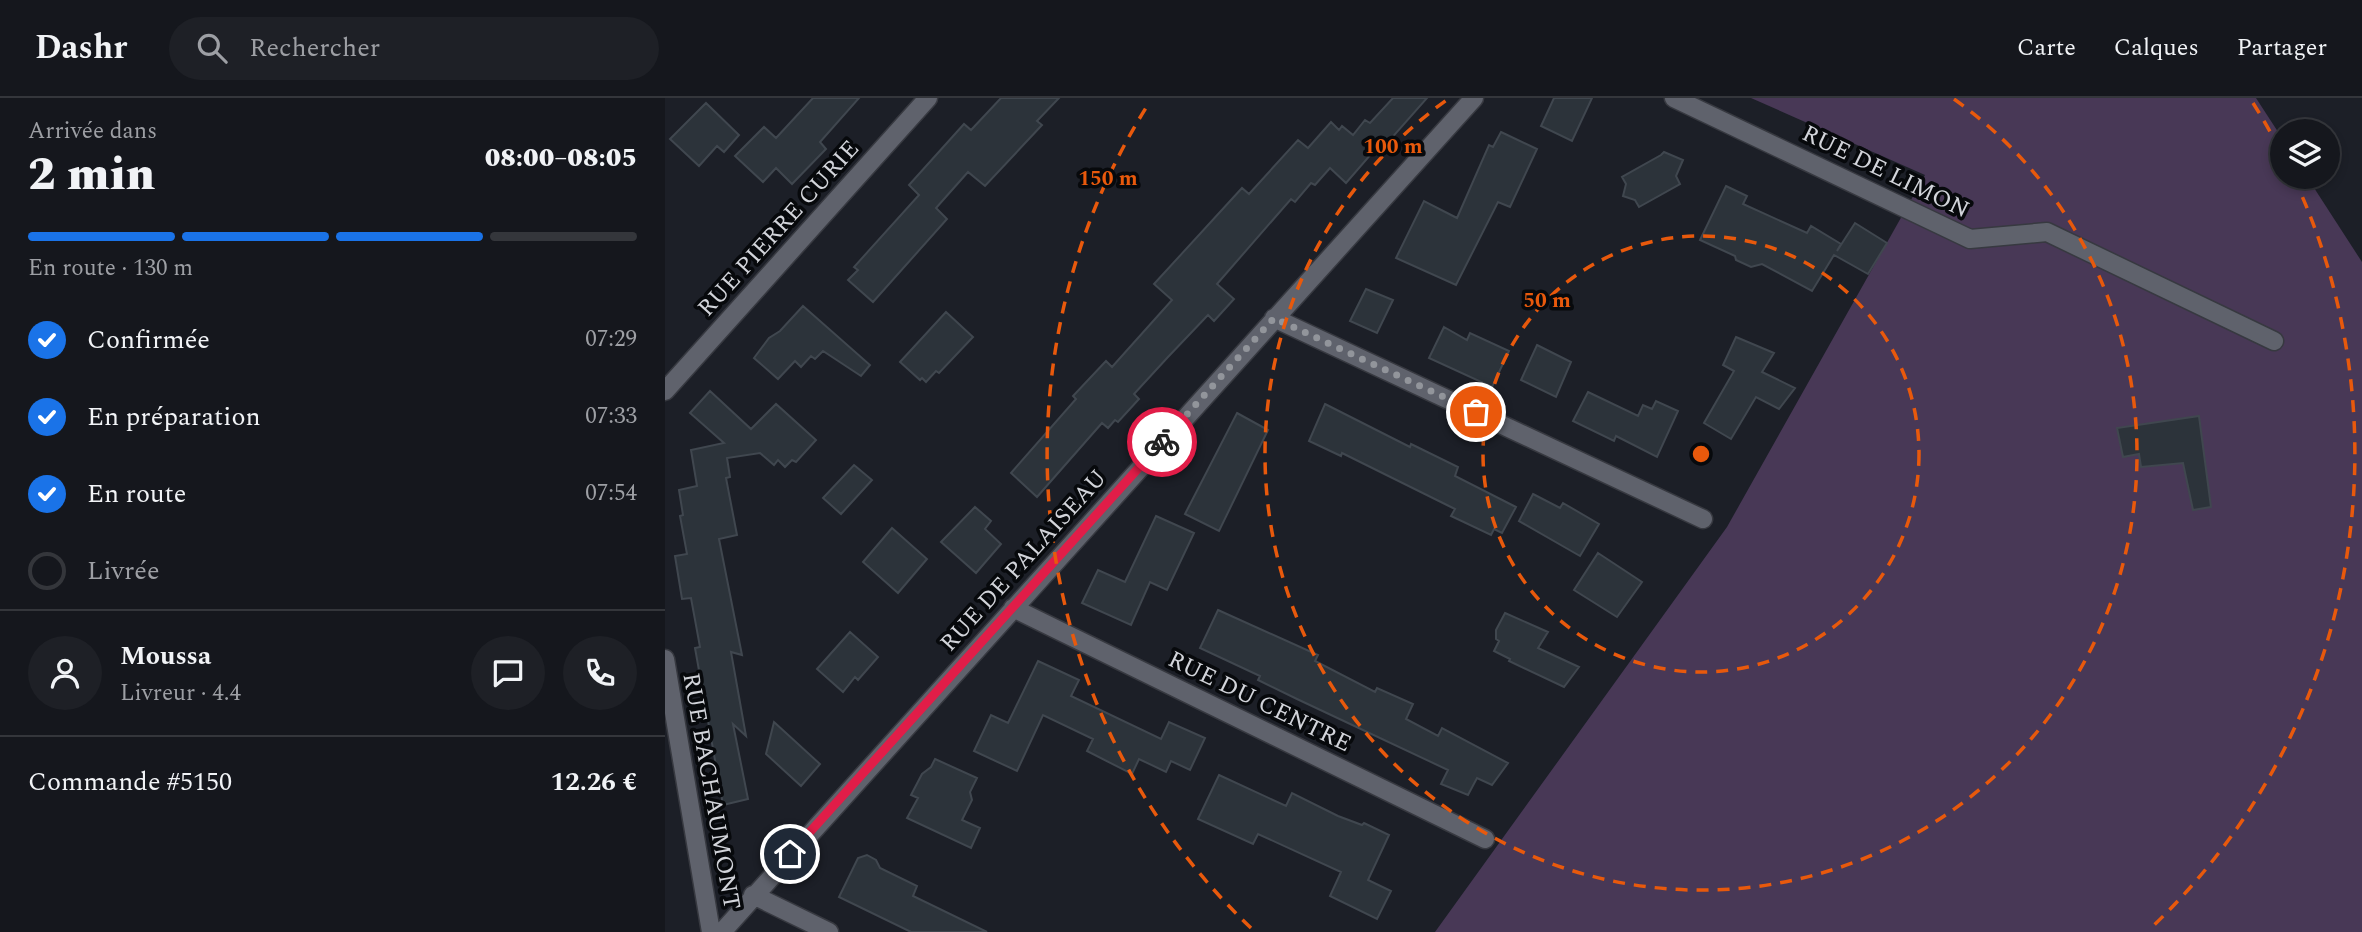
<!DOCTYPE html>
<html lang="fr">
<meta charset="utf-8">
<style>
:root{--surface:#15171d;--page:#1e2026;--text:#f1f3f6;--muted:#9d9fa4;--line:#34363b;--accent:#1a73e8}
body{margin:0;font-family:Spectral,serif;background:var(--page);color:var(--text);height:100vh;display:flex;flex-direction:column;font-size:26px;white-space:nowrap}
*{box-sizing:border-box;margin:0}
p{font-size:23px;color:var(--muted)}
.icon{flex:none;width:38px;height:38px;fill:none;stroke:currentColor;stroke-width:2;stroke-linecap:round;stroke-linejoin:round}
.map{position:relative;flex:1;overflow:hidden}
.drawer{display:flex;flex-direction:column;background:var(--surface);width:665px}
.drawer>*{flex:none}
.fabs{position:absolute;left:1605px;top:21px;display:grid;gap:14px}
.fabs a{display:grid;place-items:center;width:70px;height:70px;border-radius:50%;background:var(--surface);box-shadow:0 4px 10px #0003,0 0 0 2px var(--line);font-size:35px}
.pin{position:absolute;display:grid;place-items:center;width:60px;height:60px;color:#fff;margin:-30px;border:4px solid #fff;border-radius:50%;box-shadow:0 2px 7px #0007}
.courier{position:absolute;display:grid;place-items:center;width:70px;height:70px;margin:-35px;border:5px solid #e11d48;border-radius:50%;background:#fff;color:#222;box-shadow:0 2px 9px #0007}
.headline em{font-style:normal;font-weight:800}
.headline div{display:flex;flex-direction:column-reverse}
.headline{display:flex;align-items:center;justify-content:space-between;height:119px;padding:0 28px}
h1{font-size:46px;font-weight:800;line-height:52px}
.bar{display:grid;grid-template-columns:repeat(4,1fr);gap:10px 7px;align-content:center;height:84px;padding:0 28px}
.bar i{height:9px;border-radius:5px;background:var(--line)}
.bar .selected{background:var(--accent)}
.bar p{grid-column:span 4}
.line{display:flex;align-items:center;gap:18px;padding:0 28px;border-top:2px solid var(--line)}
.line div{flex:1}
.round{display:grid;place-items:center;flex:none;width:74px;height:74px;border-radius:37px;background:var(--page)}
ol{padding:0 28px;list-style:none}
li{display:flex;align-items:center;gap:21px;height:77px}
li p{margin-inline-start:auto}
li .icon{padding:7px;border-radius:50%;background:var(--accent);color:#fff;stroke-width:4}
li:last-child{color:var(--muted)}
li i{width:38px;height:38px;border:4px solid var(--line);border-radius:50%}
header{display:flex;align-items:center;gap:42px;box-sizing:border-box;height:98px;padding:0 35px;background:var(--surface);border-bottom:2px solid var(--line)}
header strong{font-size:33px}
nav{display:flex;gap:38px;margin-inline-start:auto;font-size:24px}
.search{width:490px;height:63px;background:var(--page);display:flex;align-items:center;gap:18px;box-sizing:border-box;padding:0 24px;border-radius:38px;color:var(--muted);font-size:26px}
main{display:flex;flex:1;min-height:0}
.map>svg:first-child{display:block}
.green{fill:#483856}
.building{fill:#2c333a;stroke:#40474f;stroke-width:2}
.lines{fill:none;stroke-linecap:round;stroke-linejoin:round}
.street-casing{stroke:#373940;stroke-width:21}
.street{stroke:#5f626c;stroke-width:18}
.done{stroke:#92959b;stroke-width:7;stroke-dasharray:0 12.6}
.route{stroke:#e11d48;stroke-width:9}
.ring{fill:none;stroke:#e8590c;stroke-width:3.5;stroke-dasharray:12 9}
.labels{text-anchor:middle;stroke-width:7;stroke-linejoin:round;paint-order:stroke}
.street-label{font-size:24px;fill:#d2d4da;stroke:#07090c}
.centre{fill:#e8590c;stroke:#07090c;stroke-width:3.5}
.ring-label{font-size:21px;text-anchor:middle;font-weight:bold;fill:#e8590c;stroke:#07090c;stroke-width:7;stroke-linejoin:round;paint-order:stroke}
</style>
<header>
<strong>Dashr</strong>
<div class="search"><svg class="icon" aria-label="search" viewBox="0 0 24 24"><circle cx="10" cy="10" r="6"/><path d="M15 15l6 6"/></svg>Rechercher</div>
<nav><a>Carte</a><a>Calques</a><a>Partager</a></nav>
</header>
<main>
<section class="drawer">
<div class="headline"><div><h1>2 min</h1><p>Arrivée dans</p></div><em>08:00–08:05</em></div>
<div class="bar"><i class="selected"></i><i class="selected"></i><i class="selected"></i><i></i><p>En route · 130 m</p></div>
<ol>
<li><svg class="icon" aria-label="check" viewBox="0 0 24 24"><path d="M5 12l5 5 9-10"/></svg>Confirmée<p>07:29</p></li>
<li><svg class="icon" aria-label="check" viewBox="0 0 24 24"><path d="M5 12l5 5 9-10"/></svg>En préparation<p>07:33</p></li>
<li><svg class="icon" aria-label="check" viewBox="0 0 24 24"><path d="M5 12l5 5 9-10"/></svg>En route<p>07:54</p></li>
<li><i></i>Livrée</li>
</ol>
<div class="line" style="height:126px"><a class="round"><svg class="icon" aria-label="person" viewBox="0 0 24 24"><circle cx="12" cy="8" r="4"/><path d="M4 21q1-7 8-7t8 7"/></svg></a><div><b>Moussa</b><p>Livreur · 4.4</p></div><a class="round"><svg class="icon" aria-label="chat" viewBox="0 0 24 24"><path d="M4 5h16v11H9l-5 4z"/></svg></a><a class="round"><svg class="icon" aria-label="phone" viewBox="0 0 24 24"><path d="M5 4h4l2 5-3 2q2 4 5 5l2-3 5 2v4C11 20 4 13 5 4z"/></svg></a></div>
<div class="line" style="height:91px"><div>Commande #5150</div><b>12.26 €</b></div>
</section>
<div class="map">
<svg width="1697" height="834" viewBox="0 0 1697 834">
<rect width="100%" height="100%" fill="#1c1f27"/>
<path class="green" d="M1086,0h505l26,40v39h25l55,85v670h-927l292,-405 198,-352z"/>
<path class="building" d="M148,0h46l-39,44 6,7 -34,35 -16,-16 -13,14 -28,-26 29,-29 12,11z
M336,0h58l-22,23 5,4 -57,61 -17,-14 -32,36 11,11 -74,83 -25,-22 10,-10 -4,-3 65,-72 -10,-10 55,-61 7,6z
M728,0h34l-45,51 -4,-3 -32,37 -16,-15 -15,17 -4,-2 -16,19 -4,-3 -74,85 17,15 -20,22 -6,-6 -40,42 -34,37 5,5 -21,23 -3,-2 -7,8 -6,-5 -65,74 -26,-24 65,-74 -3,-3 33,-35 6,6 60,-67 -18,-16 88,-96 7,6 49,-54 10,8 23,-26 8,8 3,-4 11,9 12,-15 5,3z
M889,0h38l-20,43 -31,-15z
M41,5l33,32 -15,17 -7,-6 -18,20 -29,-27z
M836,34l36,17 -27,58 -12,-5 -42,83 -60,-27 28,-57 33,17 32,-73 4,2z
M999,54l19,8 -7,16 4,8 -41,23 -4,-7 -12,-4 3,-12 -4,-7 39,-22z
M1061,88l21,10 -4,8 64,29 4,-7 30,18 -4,7 18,-28 32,20 -19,31 -34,-19 -22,36 -50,-27 -11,3 -15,-7 -1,-4 -35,-16z
M701,191l27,11 -16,33 -27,-12z
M138,208l67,59 -9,11 -38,-25 -8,8 -4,-3 -10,11 -6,-6 -17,18 -24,-21 15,-20 11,-7z
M281,214l27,25 -34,36 -3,-2 -10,11 -4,-4 -2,2 -20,-18z
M779,229l23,13 3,-7 39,18 -17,36 -63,-29z
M1071,239l38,16 -12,19 33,16 -16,21 -23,-12 -25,42 -27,-16 30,-52 -11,-6z
M872,247l34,17 -15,35 -35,-17z
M45,293l41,38 25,-25 40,36 -20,22 -4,-2 -7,7 -7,-7 -4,5 -14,-12 -33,5 3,19 -4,1 11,57 -18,4 23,116 -11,-3 15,84 -13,-12 15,75 -25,6 -28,-157 5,-1 -9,-49 -9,1 -7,-43 12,-2 -7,-38 3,-1 -4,-25 18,-4 -6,-36 33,-7 -34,-30z
M923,294l50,24 5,-11 9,4 4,-8 22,10 -21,46 -41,-21 -2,5 -41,-20z
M660,306l85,43 1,-3 47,23 -3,9 61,31 -14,26 -8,-4 -3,6 -40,-19 4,-7 -113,-56 -1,3 -32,-15z
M572,315l31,17 -49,101 -34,-17z
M1534,318l12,91 -18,3 -10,-47 -42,4 -2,-13 -16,3 -6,-29z
M189,367l18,15 -31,34 -18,-16z
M868,396l27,14 3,-5 36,21 -19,32 -61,-35z
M310,409l16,14 -6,8 16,15 -25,29 -35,-31z
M491,418l38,17 -27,57 -17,-8 -19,43 -49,-22 16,-33 27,12z
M227,430l35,31 -29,34 -35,-31z
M933,455l44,29 -25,35 -43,-27z
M553,512l100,45 -3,6 60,31 2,-4 36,16 -7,15 32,17 4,-8 66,35 -16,22 -15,-7 -9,17 -27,-11 7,-14 -151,-71 -39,-19 2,-4 -60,-28z
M840,515l43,19 -10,16 41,19 -15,20 -55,-26 1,-2 -16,-8 5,-10 -3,-2v-9z
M185,534l28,25 -20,23 -3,-3 -12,15 -26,-23z
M373,563l41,19 -8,16 90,43 8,-17 36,16 -15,32 -19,-9 -5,11 -27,-13 -7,15 -45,-23 6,-12 -50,-24 -26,56 -43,-20 17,-36 17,8z
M109,624l46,42 -19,22 -35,-32z
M270,661l42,19 -7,14 2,8 -10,20 18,8 -9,20 -64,-30 11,-20 -7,-3 11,-21 9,-7z
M554,677l67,31 6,-13 46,23 24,9 2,-2 25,12 -21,45 23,11 -14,28 -47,-23 11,-24 -83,-38 -5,10 -55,-25z
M202,757l9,5 4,8 37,18 -4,10 74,36h-76l-72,-35 19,-39z"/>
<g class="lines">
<defs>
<path id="street" d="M1009,0l296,141 77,-7 227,109
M609,220l429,201
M0,293l263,-293
M348,510l472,231
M0,561l46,273
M88,797l76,37
M57,834l752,-834"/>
</defs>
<use href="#street" class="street-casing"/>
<use href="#street" class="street"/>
</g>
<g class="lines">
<path class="done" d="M497,344l112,-124 202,94"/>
<path class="route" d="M125,756l372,-412"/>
</g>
<g class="ring">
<circle cx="1036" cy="356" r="218"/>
<path d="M1289 1A436 436 0 1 1 783 1"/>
<path d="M586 830A654 654 0 0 1 484 5M1588 5A654 654 0 0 1 1616 54M1629 80A654 654 0 0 1 1486 830"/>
</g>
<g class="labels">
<g class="street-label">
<text transform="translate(1221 73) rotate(26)" y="8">RUE DE LIMON</text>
<text transform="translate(113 130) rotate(-48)" y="8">RUE PIERRE CURIE</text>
<text transform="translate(358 462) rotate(-48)" y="8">RUE DE PALAISEAU</text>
<text transform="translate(595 603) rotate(26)" y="8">RUE DU CENTRE</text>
<text transform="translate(47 693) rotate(80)" y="8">RUE BACHAUMONT</text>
</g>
</g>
<circle cx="1036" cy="356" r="10" class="centre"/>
<g class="ring-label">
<text x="728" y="55">100 m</text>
<text x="443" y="87">150 m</text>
<text x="882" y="209">50 m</text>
</g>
</svg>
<div class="fabs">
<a><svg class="icon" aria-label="layers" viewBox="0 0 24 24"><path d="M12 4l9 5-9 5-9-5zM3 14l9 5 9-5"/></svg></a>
</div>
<div class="pin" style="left:811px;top:314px;background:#ea580c"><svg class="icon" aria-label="bag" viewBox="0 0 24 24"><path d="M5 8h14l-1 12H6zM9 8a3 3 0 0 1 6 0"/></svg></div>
<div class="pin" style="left:125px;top:756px;background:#1f2937"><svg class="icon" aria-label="home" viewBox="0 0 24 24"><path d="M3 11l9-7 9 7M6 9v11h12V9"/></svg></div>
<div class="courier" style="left:497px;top:344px"><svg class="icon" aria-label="bike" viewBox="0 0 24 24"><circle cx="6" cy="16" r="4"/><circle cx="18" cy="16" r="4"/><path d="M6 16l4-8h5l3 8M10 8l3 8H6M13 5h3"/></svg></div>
</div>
</main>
